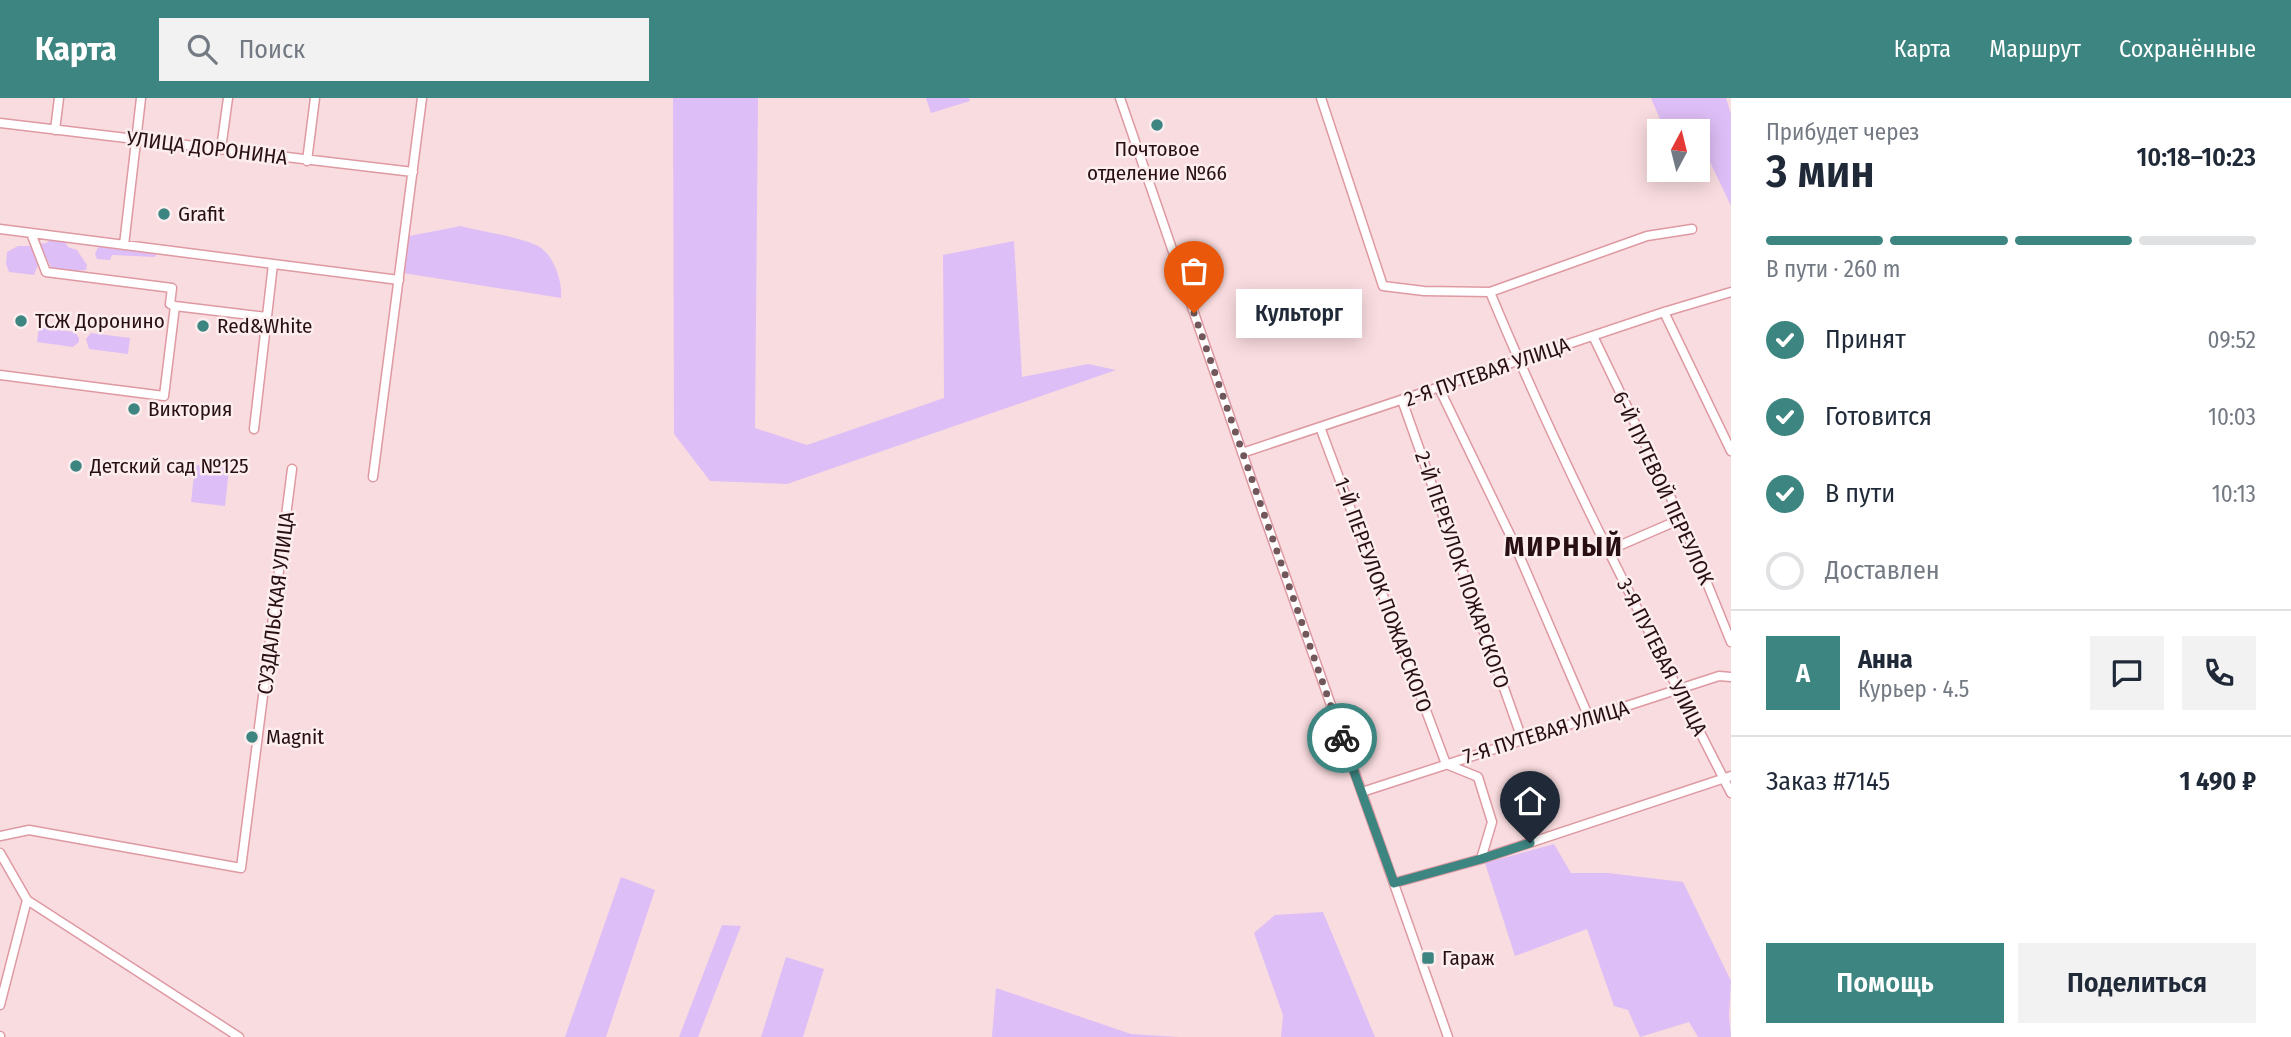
<!DOCTYPE html>
<html lang="ru">
<meta charset="utf-8">
<style>
:root{--surface:#fff;--page:#f2f2f3;--text:#1f2937;--muted:#747a83;--line:#e0e1e3;--accent:#3d8581}
body{margin:0;font-family:"Fira Sans Condensed",sans-serif;background:var(--page);color:var(--text);height:100vh;display:flex;flex-direction:column;font-size:26px;white-space:nowrap}
*{box-sizing:border-box;margin:0}
p{font-size:23px;color:var(--muted)}
.icon{flex:none;width:38px;height:38px;fill:none;stroke:currentColor;stroke-width:2;stroke-linecap:round;stroke-linejoin:round}
.map{position:relative;flex:1;overflow:hidden}
.details{display:flex;flex-direction:column;background:var(--surface);width:560px}
.details>*{flex:none}
.needle{width:46px;rotate:7deg}
.tools{position:absolute;left:1647px;top:21px;display:grid;gap:14px}
.tools a{display:grid;place-items:center;width:63px;height:63px;border-radius:0px;background:var(--surface);box-shadow:0 4px 18px #0003;font-size:35px}
.pin{position:absolute;display:grid;place-items:center;width:60px;height:60px;color:#fff;margin:-72px -30px;border-radius:50% 50% 50% 0;rotate:-45deg;box-shadow:0 0 7px #0007}
.pin .icon{rotate:45deg}
.courier{position:absolute;display:grid;place-items:center;width:70px;height:70px;margin:-35px;border:5px solid #3d8581;border-radius:50%;background:#fff;color:#222;box-shadow:0 2px 9px #0007}
.bubble{position:absolute;height:49px;border-radius:0px;background:var(--surface);box-shadow:0 4px 18px #0003;font-size:23px;font-weight:600;line-height:49px;text-align:center}
.head em{font-style:normal;font-weight:600}
.head div{display:flex;flex-direction:column-reverse}
.head{display:flex;align-items:center;justify-content:space-between;height:119px;padding:0 35px}
h1{font-size:46px;font-weight:600;line-height:52px}
.bar{display:grid;grid-template-columns:repeat(4,1fr);gap:10px 7px;align-content:center;height:84px;padding:0 35px}
.bar i{height:9px;border-radius:5px;background:var(--line)}
.bar .active{background:var(--accent)}
.bar p{grid-column:span 4}
.line{display:flex;align-items:center;gap:18px;padding:0 35px;border-top:2px solid var(--line)}
.line div{flex:1}
.round{display:grid;place-items:center;flex:none;width:74px;height:74px;border-radius:0px;background:var(--page)}
ol{padding:0 35px;list-style:none}
li{display:flex;align-items:center;gap:21px;height:77px}
li p{margin-inline-start:auto}
li .icon{padding:7px;border-radius:50%;background:var(--accent);color:#fff;stroke-width:4}
li:last-child{color:var(--muted)}
li i{width:38px;height:38px;border:4px solid var(--line);border-radius:50%}
.cta{display:flex;gap:14px;margin-top:auto;padding:14px 35px}
.cta a{flex:1;height:80px;border-radius:0px;background:var(--accent);color:#fff;font-size:28px;font-weight:600;line-height:80px;text-align:center}
.cta a+a{background:var(--page);color:var(--text)}
header{display:flex;align-items:center;gap:42px;box-sizing:border-box;height:98px;padding:0 35px;background:var(--accent);color:#fff}
header strong{font-size:33px}
nav{display:flex;gap:38px;margin-inline-start:auto;font-size:24px}
.search{width:490px;height:63px;background:var(--page);display:flex;align-items:center;gap:18px;box-sizing:border-box;padding:0 24px;border-radius:0px;color:var(--muted);font-size:26px}
main{display:flex;flex:1;min-height:0}
.map>svg:first-child{display:block}
.green{fill:#debef6}
.lines{fill:none;stroke-linecap:round;stroke-linejoin:round}
.minor-casing{stroke:#de99a2;stroke-width:11}
.minor{stroke:#fff;stroke-width:8}
.done{stroke:#71575a;stroke-width:7;stroke-dasharray:0 12.6}
.route{stroke:#3d8581;stroke-width:9}
.poi-dot{fill:#3d8581;stroke:#fcedef;stroke-width:2.5}
.labels{text-anchor:middle;stroke-width:5;stroke-linejoin:round;paint-order:stroke}
.street-label{font-size:21px;fill:#280f13;stroke:#fcedef}
.poi-label{font-size:21px;fill:#280f13;stroke:#fcedef;text-anchor:start}
.district-label{font-size:28px;font-weight:bold;letter-spacing:2px;fill:#280f13;stroke:#fcedef}
</style>
<header>
<strong>Карта</strong>
<div class="search"><svg class="icon" aria-label="search" viewBox="0 0 24 24"><circle cx="10" cy="10" r="6"/><path d="M15 15l6 6"/></svg>Поиск</div>
<nav><a>Карта</a><a>Маршрут</a><a>Сохранённые</a></nav>
</header>
<main>
<div class="map">
<svg width="1731" height="939" viewBox="0 0 1731 939">
<rect width="100%" height="100%" fill="#f9dcdf"/>
<path class="green" d="M673,0h85l-3,330 52,17 137,-47 -1,-143 71,-14 8,136 66,-13 28,6 -329,114 -77,-3 -36,-47z
M926,0h43l1,3 -39,12z
M1651,0h75l5,16v92l-21,-44 -12,5v-36h-33z
M461,128c22,6 55,10 75,19 17,7 27,37 25,53l-158,-25 6,-37z
M51,141l13,1 4,7 9,3 10,15 -1,5 -21,2 -13,-3 -13,-25 7,-1z
M99,147l58,7 -2,5 -43,-2 -2,5 -13,-1 -2,-5z
M18,148h13l7,19 -4,10 -25,-3 -3,-8 1,-12z
M39,229l36,5 4,6v4l-6,5 -36,-5z
M91,235l39,5 -2,16 -39,-5 -3,-10z
M195,367l34,4 -4,37 -34,-4z
M1554,746l17,29h37l75,9 48,99 -2,34 2,22h-33l-9,-15 -49,15 -12,-27 -14,-4 -27,-77 -72,27 -30,-93z
M621,779l34,13 -49,147h-41z
M1323,814l52,125h-94l2,-22 -29,-82 21,-18z
M722,827l19,1 -43,111h-19z
M786,859l38,12 -21,68h-42z
M996,890l135,46 48,3h-187z"/>
<g class="lines">
<defs>
<path id="minor" d="M1120,0l133,386 195,553
M1321,0l62,188 41,5 66,1 157,-56 45,-7
M0,25l413,49
M55,32l4,-32
M221,51l7,-51
M307,63l8,-63
M0,131l399,51
M31,135l15,39 126,16 -2,16 5,2
M124,147l17,-147
M1490,194c71,172 157,336 241,501
M1664,214l67,139
M1593,238l88,183 50,123
M0,277l164,21 11,-90 92,11
M1439,290l74,153 77,179
M1402,302l120,339
M1320,329l126,337 32,13 14,45 -11,37
M254,331l19,-165
M1242,355l422,-141 67,-20
M373,379l49,-379
M1607,453l74,-32
M1362,694l357,-116 12,1
M0,738l29,-6 212,38 51,-399
M0,755l27,47 212,137
M1394,785l87,-24 250,-83
M0,907l27,-105
M0,938v1"/>
</defs>
<use href="#minor" class="minor-casing"/>
<use href="#minor" class="minor"/>
</g>
<g class="lines">
<path class="done" d="M1194,215l148,425"/>
<path class="route" d="M1342,640l52,145 87,-24 49,-16"/>
</g>
<g class="poi-dot">
<circle cx="1157" cy="27" r="7"/>
<circle cx="164" cy="116" r="7"/>
<circle cx="21" cy="223" r="7"/>
<circle cx="203" cy="228" r="7"/>
<circle cx="134" cy="311" r="7"/>
<circle cx="76" cy="368" r="7"/>
<circle cx="252" cy="639" r="7"/>
<rect x="1421" y="853" width="14" height="14" rx="3.5"/>
</g>
<g class="labels">
<g class="street-label">
<text transform="translate(207 50) rotate(7)" y="7">УЛИЦА ДОРОНИНА</text>
<text transform="translate(1487 274) rotate(-19)" y="7">2-Я ПУТЕВАЯ УЛИЦА</text>
<text transform="translate(1663 390) rotate(65)" y="7">6-Й ПУТЕВОЙ ПЕРЕУЛОК</text>
<text transform="translate(1462 472) rotate(71)" y="7">2-Й ПЕРЕУЛОК ПОЖАРСКОГО</text>
<text transform="translate(1383 497) rotate(70)" y="7">1-Й ПЕРЕУЛОК ПОЖАРСКОГО</text>
<text transform="translate(276 505) rotate(-83)" y="7">СУЗДАЛЬСКАЯ УЛИЦА</text>
<text transform="translate(1662 559) rotate(63)" y="7">3-Я ПУТЕВАЯ УЛИЦА</text>
<text transform="translate(1546 634) rotate(-17)" y="7">7-Я ПУТЕВАЯ УЛИЦА</text>
</g>
<g class="poi-label">
<text x="1157" y="58" text-anchor="middle">Почтовое<tspan x="1157" dy="24">отделение №66</tspan></text>
<text x="178" y="123">Grafit</text>
<text x="35" y="230">ТСЖ Доронино</text>
<text x="217" y="235">Red&amp;White</text>
<text x="148" y="318">Виктория</text>
<text x="90" y="375">Детский сад №125</text>
<text x="266" y="646">Magnit</text>
<text x="1442" y="867">Гараж</text>
</g>
<g class="district-label">
<text x="1564" y="458">МИРНЫЙ</text>
</g>
</g>
</svg>
<div class="tools">
<a><svg class="needle" viewBox="-14 -14 28 28"><path d="M0-13l5 13h-10z" fill="#e53935"/><path d="M0 13l5-13h-10z" fill="#747a83"/></svg></a>
</div>
<div class="pin" style="left:1194px;top:215px;background:#ea580c"><svg class="icon" aria-label="bag" viewBox="0 0 24 24"><path d="M5 8h14l-1 12H6zM9 8a3 3 0 0 1 6 0"/></svg></div>
<div class="pin" style="left:1530px;top:745px;background:#1f2937"><svg class="icon" aria-label="home" viewBox="0 0 24 24"><path d="M3 11l9-7 9 7M6 9v11h12V9"/></svg></div>
<div class="courier" style="left:1342px;top:640px"><svg class="icon" aria-label="bike" viewBox="0 0 24 24"><circle cx="6" cy="16" r="4"/><circle cx="18" cy="16" r="4"/><path d="M6 16l4-8h5l3 8M10 8l3 8H6M13 5h3"/></svg></div>
<div class="bubble" style="left:1236px;top:191px;width:126px">Культорг</div>
</div>
<section class="details">
<div class="head"><div><h1>3 мин</h1><p>Прибудет через</p></div><em>10:18–10:23</em></div>
<div class="bar"><i class="active"></i><i class="active"></i><i class="active"></i><i></i><p>В пути · 260 m</p></div>
<ol>
<li><svg class="icon" aria-label="check" viewBox="0 0 24 24"><path d="M5 12l5 5 9-10"/></svg>Принят<p>09:52</p></li>
<li><svg class="icon" aria-label="check" viewBox="0 0 24 24"><path d="M5 12l5 5 9-10"/></svg>Готовится<p>10:03</p></li>
<li><svg class="icon" aria-label="check" viewBox="0 0 24 24"><path d="M5 12l5 5 9-10"/></svg>В пути<p>10:13</p></li>
<li><i></i>Доставлен</li>
</ol>
<div class="line" style="height:126px"><b class="round" style="background:var(--accent);color:#fff">А</b><div><b>Анна</b><p>Курьер · 4.5</p></div><a class="round"><svg class="icon" aria-label="chat" viewBox="0 0 24 24"><path d="M4 5h16v11H9l-5 4z"/></svg></a><a class="round"><svg class="icon" aria-label="phone" viewBox="0 0 24 24"><path d="M5 4h4l2 5-3 2q2 4 5 5l2-3 5 2v4C11 20 4 13 5 4z"/></svg></a></div>
<div class="line" style="height:91px"><div>Заказ #7145</div><b>1 490 ₽</b></div>
<div class="cta"><a>Помощь</a><a>Поделиться</a></div>
</section>
</main>
